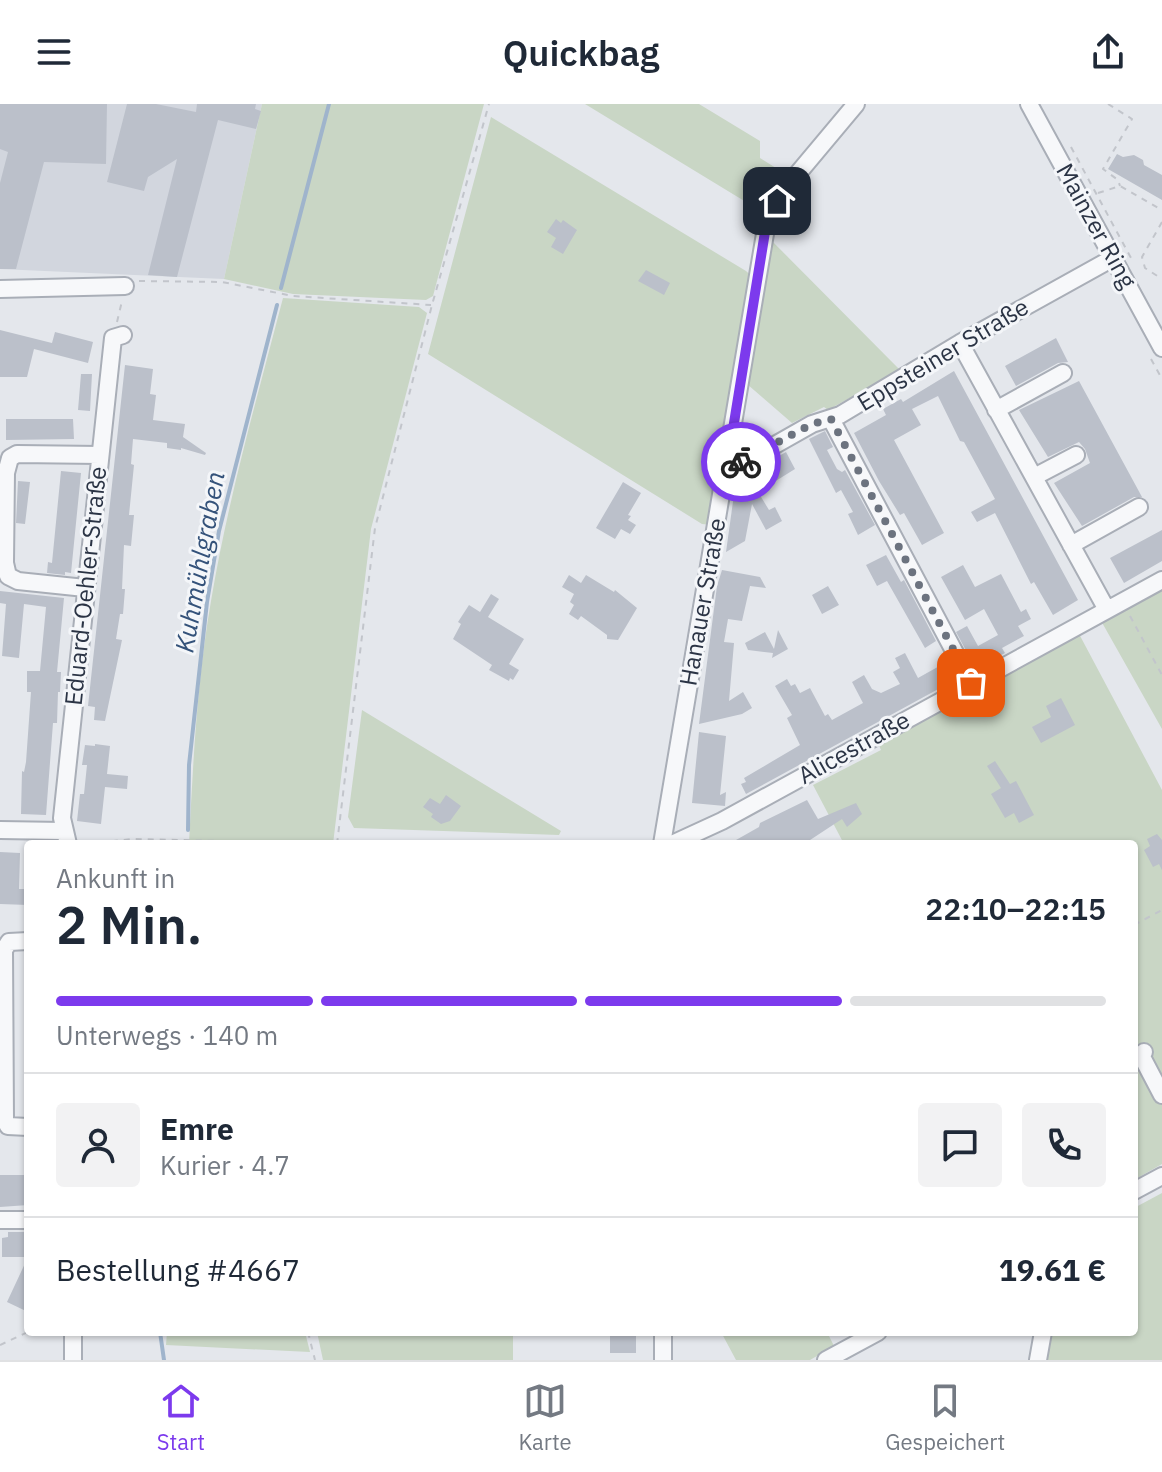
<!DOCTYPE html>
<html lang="de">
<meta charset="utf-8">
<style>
:root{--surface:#fff;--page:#f2f2f3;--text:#1f2937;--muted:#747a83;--line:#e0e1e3;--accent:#7c3aed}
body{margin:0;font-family:"IBM Plex Sans",sans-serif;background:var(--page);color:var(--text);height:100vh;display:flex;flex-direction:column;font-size:30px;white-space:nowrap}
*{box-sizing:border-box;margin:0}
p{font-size:26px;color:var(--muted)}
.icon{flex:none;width:44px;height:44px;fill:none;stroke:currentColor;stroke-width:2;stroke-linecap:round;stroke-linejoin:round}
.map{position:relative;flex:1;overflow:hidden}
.side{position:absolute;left:24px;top:736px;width:1114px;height:496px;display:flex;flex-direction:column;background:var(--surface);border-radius:8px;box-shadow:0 2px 6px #0004}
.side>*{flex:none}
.pin{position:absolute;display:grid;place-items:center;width:68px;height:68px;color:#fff;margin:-34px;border-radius:16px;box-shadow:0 4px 12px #0006}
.courier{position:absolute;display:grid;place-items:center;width:80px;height:80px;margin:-40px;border:6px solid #7c3aed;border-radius:50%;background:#fff;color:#222;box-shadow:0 2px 10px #0007}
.summary em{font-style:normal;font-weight:600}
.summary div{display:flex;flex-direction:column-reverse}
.summary{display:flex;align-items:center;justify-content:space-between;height:136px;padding:0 32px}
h1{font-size:52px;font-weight:600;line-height:60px}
.bar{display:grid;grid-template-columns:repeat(4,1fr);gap:12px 8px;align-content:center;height:96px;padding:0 32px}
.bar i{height:10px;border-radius:6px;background:var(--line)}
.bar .active{background:var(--accent)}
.bar p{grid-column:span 4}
.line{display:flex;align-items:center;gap:20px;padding:0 32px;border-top:2px solid var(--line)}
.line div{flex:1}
.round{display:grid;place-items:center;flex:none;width:84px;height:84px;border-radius:8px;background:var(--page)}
header{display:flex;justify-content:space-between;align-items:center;height:104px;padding:0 32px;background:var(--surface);font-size:36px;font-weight:600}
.tabs{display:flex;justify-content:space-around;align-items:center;height:112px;border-top:2px solid var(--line);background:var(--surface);font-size:22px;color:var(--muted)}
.tabs a{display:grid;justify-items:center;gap:4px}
.tabs .active{color:var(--accent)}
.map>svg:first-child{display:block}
.built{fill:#d2d6de}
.green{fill:#c9d6c5}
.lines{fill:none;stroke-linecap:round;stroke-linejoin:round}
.stream{stroke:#9fb4cc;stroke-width:4}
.building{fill:#bbc0ca}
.minor-casing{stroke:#a9aeb7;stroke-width:20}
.path{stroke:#c2c5cb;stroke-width:2;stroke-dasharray:6 6;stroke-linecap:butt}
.minor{stroke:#f7f8fa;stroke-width:16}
.done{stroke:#6c737f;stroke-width:8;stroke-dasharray:0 14.4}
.route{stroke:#7c3aed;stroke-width:10}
.labels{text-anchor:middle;stroke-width:6;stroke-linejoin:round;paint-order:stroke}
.street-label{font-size:24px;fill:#2b3445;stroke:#f4f6f9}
.water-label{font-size:26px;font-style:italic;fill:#34527a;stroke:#f4f6f9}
</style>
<header><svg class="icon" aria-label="menu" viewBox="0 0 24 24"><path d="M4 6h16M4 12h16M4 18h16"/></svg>Quickbag<svg class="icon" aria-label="share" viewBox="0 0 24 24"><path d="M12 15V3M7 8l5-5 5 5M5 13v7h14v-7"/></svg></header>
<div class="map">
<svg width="1162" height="1256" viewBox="0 0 1162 1256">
<rect width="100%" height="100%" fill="#e4e7ec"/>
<path class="built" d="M0,0h262l-38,175 -224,-10z"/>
<path class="green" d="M262,0h222l-51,192 -7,4 -133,-6 -69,-15z
M585,0h114l61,37v17l16,10 -13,15 12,8 -11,22z
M491,13l255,154 14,13 8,-47 132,133 -72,40 -4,-3 -32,16 -52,-45 -28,147 -10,-1 -274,-170z
M283,194l136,9 8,6 -56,216 -38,315h-144c4,-81 8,-163 22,-243 17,-102 46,-203 72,-303z
M1162,483v142l-62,-110z
M1078,528l84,158v374l-28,16v-336h-290l-31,-59 68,-35 -4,-9z
M362,606l199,121 -2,4 -205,-7 -6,-11z
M1162,1089v167h-118l4,-28h86v-124z
M167,1228h138l5,20 -144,-7z
M317,1228h196v28h-190z
M721,1228h106l7,14 -24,14h-74z"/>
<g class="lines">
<path class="stream" d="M281,184l48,-184
M188,726l1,-65 18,-163 12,-71 58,-226
M160,1228l4,28"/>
</g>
<path class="building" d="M0,0h107l-1,60 -62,-2 -28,107h-16v-86l8,-31 -8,-3z
M127,0h29l40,8 1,-8h59l-1,5 6,2 -5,18 -38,-9 -41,157 -29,-2 29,-116 -29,18 -4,14 -37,-9z
M1117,50l6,3 11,-2 9,5 1,5 18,10v25l-54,-31z
M556,115l5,4 2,-3 14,10 -14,24 -12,-7 5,-9 -9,-6z
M646,166l24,13 -6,12 -26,-14z
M0,226l52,13 3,-11 38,10 -5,21 -54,-14 -7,28h-27z
M1056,234l12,24 -10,1 -42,23 -11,-20z
M125,261l28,4 -3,25 6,1 -3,25 32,4 -2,13 23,16 -1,2 -24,-7v2l-14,-2v-5l-34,-4 -2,25 3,1 -5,50h5l-3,31 -7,-1 -2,44h3l-2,25h-3l-4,25 6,1 -17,81 -11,-1 1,-13 -7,-1z
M954,267l124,229 -25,15 -19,-33 -3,2 -36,-71 -18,9 -6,-10 24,-13 -31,-57 -4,-1 -22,-45 -26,13 9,16 -27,15 50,93 -22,12 -18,-32 -4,2 -21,-34 -25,-48 32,-18 -3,-6 18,-10 2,3z
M81,270h11l-2,37 -12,-1z
M1079,277l63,116h-8l-52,29 -28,-43 36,-20 -5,-14 -6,-7 -31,15 -29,-47z
M6,315h67l1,20 -68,1z
M825,327l8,16 -6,3 10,19 5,3 3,-2 30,55 -17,10 -10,-21 5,-2 -12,-22 -5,3 -27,-54z
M786,348l9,17 -37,23 11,18 6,-3 7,14 -16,9 -14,-26 -7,37 -19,11 10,-72z
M61,367l20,2 -10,100 -6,-1v3l-18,-2 1,-11 4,1z
M18,377l12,1 -5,42 -9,-1z
M623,378l18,11 -13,22 3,1 -3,4 8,5 -6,9 -9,-5 -6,10 -19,-11z
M1162,426v31l-38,22 -14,-25z
M886,451l15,27 3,-2 32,61 -11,7 -38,-67 -10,5 -11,-21z
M963,461l12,22 26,-13 20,38 5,-3 5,10 -13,7 6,10 -22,12 3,5 -29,16 -20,-37 11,-6 11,20 20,-11 -14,-26 -19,11 -24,-43z
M722,466l38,7 6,11 -16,-2 -8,35 -14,-2 -4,23 10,1 -5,58 14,-9 9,16 -10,6 -43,10 18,-138z
M569,471l12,8 5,-8 28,17 1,-2 22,18 -19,32 -11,-1v-4l-26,-19 -3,4 -9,-6 5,-9 -4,-3 4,-8 -12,-7z
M828,482l11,19 -17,9 -10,-19z
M0,487l64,7 -7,74h4l-1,20h-2l-1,31h-4l-7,92 -25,-1 1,-43 2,1 2,-10 5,-70h-4v-21h13l6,-64 -22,-3 -5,54 -17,-2 4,-52 -6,-1z
M491,490l8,5 -11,18 36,22 -15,25 10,6 -6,10 -3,-2 -1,3 -20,-11 3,-5 -39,-26 8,-15 -3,-2 11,-17 11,7z
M778,526l10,19 -16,9 1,-5 -25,-3 -3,-7 20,-11 9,17z
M905,549l13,25 25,-14 10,17 -207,113 -5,-10 5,-2 -2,-4 56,-33 -13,-27 5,-3 -17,-29 12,-7 4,7 4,-2 5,9 10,-5 15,28 3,-2 4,6 31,-17 -11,-21 12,-7 8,14 9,4 19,-9 -7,-12 7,-4 -5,-10z
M1061,594l14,27 -34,18 -9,-16 19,-10 -5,-11z
M699,628l27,4 -6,59 6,-3 -1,14 -33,-3z
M95,640l15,2 -3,28 21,2 -1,13 -22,-2 -4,37 -24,-3 3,-27h4l3,-29h-5l3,-20 10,1z
M995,657l15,23 6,-3 18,34 -15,8 -5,-10 -9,5 -14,-24 10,-6 -14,-22z
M446,691l15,11 -11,15 -9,3 -10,-7 2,-3 -10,-7 7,-9 10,6z
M807,696l11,19 38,-16 6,11 -15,13 -5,-8 -38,25h-75l30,-17 1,-4z
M1157,730l5,6v30l-3,-6 -6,3 -9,-17 6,-4 -3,-7z
M0,748l20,1 -1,36h9v16l-28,-1z
M0,1071h28v30l-28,2z
M8,1128h20v80l-21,-10 21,-45h-26v-19l6,-1z
M610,1228h26v21h-26z"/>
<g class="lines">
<defs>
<path id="minor" d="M1029,0l133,244
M0,185l125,-3
M960,239l147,267
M996,306l67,-37
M831,315l140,264
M727,362l25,-8 60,-34 28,-9 120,-72 153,-85
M1034,373l42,-22
M1071,441l68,-38
M85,484l-67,-7 -10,-5 -3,-13 1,-90 4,-15 7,-4 83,1
M0,726l63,1
M68,740l-6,-26 51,-480 10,-3
M662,740l105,-622 17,-32 72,-86
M672,740l50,-23 440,-241
M28,837l-19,1 -5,8 1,170 3,6 20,1
M1144,948l-3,3 21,40
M1134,1087l28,-15
M0,1116h28
M73,1228v28
M663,1228v28
M826,1256l52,-28
M1038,1256l5,-28"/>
</defs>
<use href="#minor" class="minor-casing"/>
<path class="path" d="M1108,0l24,15 -29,50 15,11 2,6
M1071,43l60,111
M1098,89l22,-7 42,24
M1162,118l-20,35 3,11 17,11
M139,177l83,1 71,14 138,9
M117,218l5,-21
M1151,255l11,20
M1130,512l32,59
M88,740l44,-5 231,5
M337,740l38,-316 57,-223 57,-201
M1134,821l28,-15
M308,1228l7,28
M0,1241l28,-13"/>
<use href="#minor" class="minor"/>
</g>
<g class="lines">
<path class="done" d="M741,358l71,-38 19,-5 140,264"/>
<path class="route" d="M741,358l-14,4 38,-234 12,-31"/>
</g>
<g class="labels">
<g class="street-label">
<text transform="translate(1096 122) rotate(61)" y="8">Mainzer Ring</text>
<text transform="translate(943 251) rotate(-31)" y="8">Eppsteiner Straße</text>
<text transform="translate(86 482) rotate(-84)" y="8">Eduard-Oehler-Straße</text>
<text transform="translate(703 498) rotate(-80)" y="8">Hanauer Straße</text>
<text transform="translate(854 644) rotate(-29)" y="8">Alicestraße</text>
</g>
<g class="water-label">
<text transform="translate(200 458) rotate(-80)" y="9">Kuhmühlgraben</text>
</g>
</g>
</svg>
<div class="pin" style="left:971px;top:579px;background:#ea580c"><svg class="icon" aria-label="bag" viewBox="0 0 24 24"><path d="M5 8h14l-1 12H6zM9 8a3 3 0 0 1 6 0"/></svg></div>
<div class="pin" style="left:777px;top:97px;background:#1f2937"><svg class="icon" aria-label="home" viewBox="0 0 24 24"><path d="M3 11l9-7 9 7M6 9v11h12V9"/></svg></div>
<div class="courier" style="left:741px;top:358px"><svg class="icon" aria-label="bike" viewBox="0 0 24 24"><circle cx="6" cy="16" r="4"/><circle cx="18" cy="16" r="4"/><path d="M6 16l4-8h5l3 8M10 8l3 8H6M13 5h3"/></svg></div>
<section class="side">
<div class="summary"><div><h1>2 Min.</h1><p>Ankunft in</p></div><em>22:10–22:15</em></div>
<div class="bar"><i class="active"></i><i class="active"></i><i class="active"></i><i></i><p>Unterwegs · 140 m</p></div>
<div class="line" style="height:144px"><a class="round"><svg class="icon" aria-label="person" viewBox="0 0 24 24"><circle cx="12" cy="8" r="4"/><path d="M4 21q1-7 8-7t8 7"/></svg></a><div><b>Emre</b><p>Kurier · 4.7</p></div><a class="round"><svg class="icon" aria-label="chat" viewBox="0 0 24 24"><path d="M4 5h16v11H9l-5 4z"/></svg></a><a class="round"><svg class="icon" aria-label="phone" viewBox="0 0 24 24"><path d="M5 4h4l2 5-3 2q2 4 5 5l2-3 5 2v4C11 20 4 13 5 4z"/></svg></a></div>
<div class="line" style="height:104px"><div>Bestellung #4667</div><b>19.61 €</b></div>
</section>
</div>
<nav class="tabs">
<a class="active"><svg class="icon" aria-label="home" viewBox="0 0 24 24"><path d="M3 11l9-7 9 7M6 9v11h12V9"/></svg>Start</a>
<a><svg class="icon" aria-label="map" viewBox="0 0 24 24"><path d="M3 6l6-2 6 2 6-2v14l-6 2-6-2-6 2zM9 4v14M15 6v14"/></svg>Karte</a>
<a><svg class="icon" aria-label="saved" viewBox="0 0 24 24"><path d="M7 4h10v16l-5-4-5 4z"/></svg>Gespeichert</a>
</nav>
